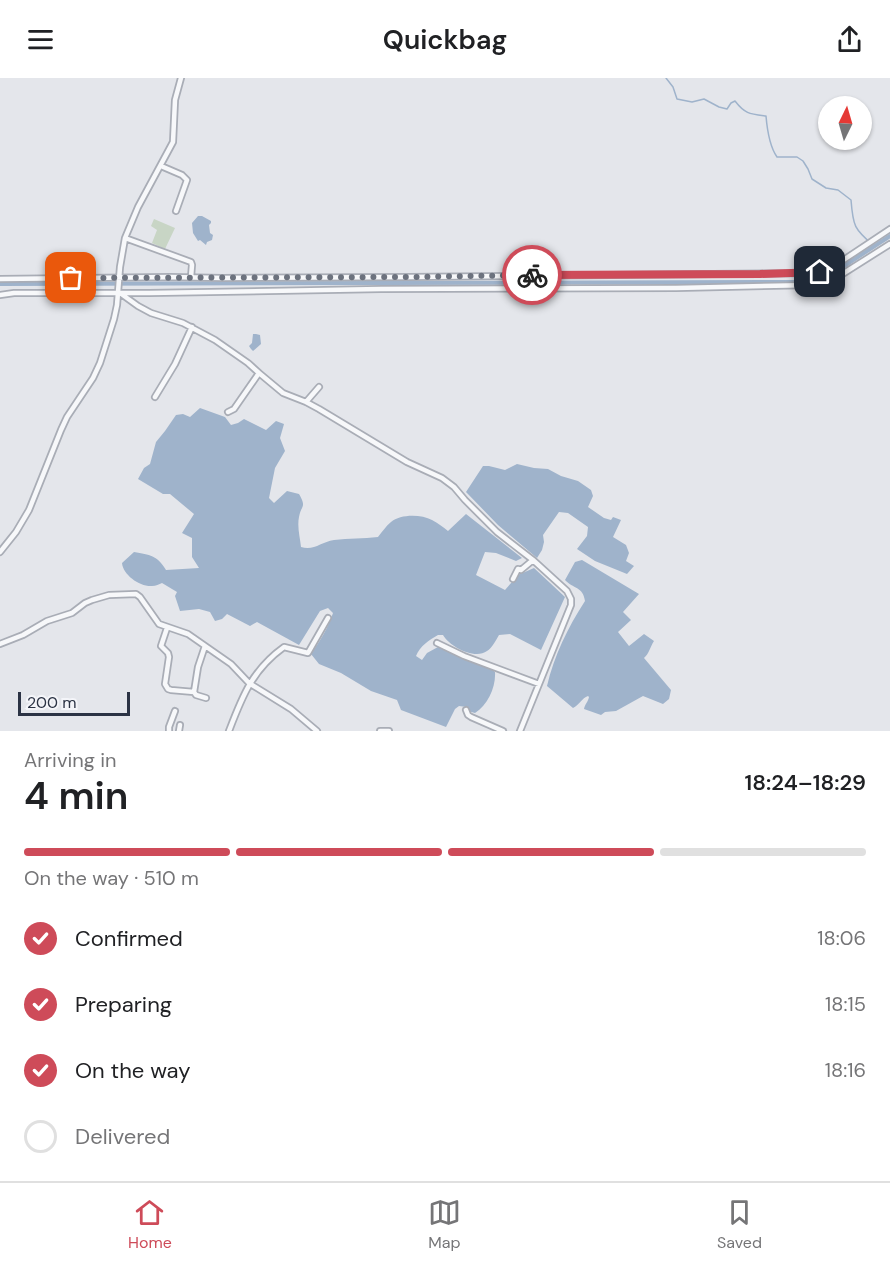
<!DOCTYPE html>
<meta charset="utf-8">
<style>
:root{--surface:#fff;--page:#f6f6f6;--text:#202124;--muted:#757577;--line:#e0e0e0;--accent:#ce4b59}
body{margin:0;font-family:"DM Sans",sans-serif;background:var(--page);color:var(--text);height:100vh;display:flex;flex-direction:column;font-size:22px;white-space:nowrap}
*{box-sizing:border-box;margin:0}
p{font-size:20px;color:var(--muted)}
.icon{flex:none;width:33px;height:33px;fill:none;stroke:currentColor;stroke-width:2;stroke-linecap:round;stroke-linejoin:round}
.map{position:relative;height:653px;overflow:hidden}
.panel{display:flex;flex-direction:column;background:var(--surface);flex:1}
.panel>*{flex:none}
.needle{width:39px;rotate:5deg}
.controls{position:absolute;left:818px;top:18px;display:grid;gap:12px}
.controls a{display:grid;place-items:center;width:54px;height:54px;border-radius:50%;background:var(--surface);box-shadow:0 2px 4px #0004;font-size:30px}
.scale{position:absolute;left:18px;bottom:15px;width:112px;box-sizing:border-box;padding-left:6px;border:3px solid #2b3344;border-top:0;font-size:16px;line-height:21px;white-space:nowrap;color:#2b3344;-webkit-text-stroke:4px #f4f5f9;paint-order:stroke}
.pin{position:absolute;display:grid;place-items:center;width:51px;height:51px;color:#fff;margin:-26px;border-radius:12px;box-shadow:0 3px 9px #0006}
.courier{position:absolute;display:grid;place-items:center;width:60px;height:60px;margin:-30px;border:4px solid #ce4b59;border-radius:50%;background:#fff;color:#222;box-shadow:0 2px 8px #0007}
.head em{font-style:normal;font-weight:600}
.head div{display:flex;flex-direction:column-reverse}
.head{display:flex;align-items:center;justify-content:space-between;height:102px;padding:0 24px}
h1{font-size:39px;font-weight:600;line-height:45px}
.bar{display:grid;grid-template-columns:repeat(4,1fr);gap:9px 6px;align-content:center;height:72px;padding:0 24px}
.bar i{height:8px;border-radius:4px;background:var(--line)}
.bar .active{background:var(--accent)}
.bar p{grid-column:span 4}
ol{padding:0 24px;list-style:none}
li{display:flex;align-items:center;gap:18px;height:66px}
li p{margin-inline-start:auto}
li .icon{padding:6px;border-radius:50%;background:var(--accent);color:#fff;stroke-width:4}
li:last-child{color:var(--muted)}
li i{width:33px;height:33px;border:3px solid var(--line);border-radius:50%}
header{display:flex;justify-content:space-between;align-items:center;height:78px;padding:0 24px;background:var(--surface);font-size:27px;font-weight:600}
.tabs{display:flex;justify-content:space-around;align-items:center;height:84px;border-top:2px solid var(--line);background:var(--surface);font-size:16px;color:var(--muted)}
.tabs a{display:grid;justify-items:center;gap:3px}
.tabs .active{color:var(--accent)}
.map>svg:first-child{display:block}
.green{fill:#c8d5c5}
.water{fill:#9fb3cb}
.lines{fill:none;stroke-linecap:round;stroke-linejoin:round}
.stream{stroke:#9fb3cb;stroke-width:1.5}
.canal{stroke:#9fb3cb;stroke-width:4}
.minor-casing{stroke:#a9adb6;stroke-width:8}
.minor{stroke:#f7f8fa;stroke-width:4.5}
.done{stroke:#6c727e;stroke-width:6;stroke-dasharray:0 10.8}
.route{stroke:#ce4b59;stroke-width:8}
</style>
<header><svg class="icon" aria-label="menu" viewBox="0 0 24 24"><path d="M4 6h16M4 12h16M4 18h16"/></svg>Quickbag<svg class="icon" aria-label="share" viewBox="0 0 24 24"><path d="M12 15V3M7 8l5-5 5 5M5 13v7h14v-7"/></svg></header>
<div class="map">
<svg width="890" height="653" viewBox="0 0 890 653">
<rect width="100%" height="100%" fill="#e4e6eb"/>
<path class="green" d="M154,141l21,9 -10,21 -13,-6 5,-13 -6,-4z"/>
<path class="water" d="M198,138h4l9,5v2l-2,2 1,8 3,2 -1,5 -5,2 -1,3 -6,-5 -2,1 -5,-8 -1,-10z
M253,256h3l4,1 1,9 -8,7 -2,-2 -2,-3 3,-3z
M200,330l25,9 6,8 7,-2 6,-4 22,11 10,-9 8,3 -4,14 5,13 -10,17 -6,30 5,5 13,-12 12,3c8,14 2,11 0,23 -2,10 1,20 2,30 13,4 20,-5 33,-7 15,-2 29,-1 44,-3 4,-5 8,-11 13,-15 9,-8 30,-8 41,-2 6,3 11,7 16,11l18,-17 56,44 -6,3 -20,-8 -11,-1 -9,23 29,15 13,-15 16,-7 31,29 -24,53 -31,-16 -11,1c-3,5 -7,13 -12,16 -12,9 -37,-4 -44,-16h-5c-9,5 -18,11 -22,21l6,4 5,-7 11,-6 51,20 6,5c1,15 -7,33 -20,41l-7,-2 -2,-4 -7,-1 -4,3 -9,18 -45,-17 -4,-10 -26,-9 -30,-18 -22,-9 -8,-10c9,-13 17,-26 22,-41l-5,-5 -8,3 -21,34 -42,-23 -7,4 -23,-12 -5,5 -7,2 -5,-9 -11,-3 -19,2 -5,-15 2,-4 -15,-9c-3,1 -6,3 -10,3 -12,1 -29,-11 -30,-23l12,-11c16,3 23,3 32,18l33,-2 -7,-11v-19l-10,-5 12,-19 -24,-20h-7l-25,-15 6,-11 6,-4 6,-22 9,-11 11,-16 7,-1 7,3z
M517,386l17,4 14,1 13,7 17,5 13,9 2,6 -5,11 16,11 7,2 2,-3 8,3 -8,17 13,8 3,8 -3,8 8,5 -7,8 -32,-13 -18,-12 10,-13 1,-9 -20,-14 -9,-1 -16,23 1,7 -2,8 -5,8 -39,-33 -32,-33 17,-26h6l16,4z
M582,482l57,34 -16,18 8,8 -13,12 11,14 15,-12 10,7c-4,6 -5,13 -10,17l27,32 -2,9 -6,5 -20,-8 -27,15 -11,1 -4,3 -17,-6c1,-5 4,-7 5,-12l-1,-1c-6,2 -9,9 -15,12l-26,-22c7,-30 21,-59 38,-85 -2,-15 -12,-12 -20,-21l10,-18z"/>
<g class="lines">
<path class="stream" d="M666,0l7,9 4,12 15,3 12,-3 15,8 8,2 4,-6 4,-2c10,13 15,13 31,15 1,12 4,31 11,41h20l6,4 5,8 4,10 14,9 12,2 13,10c2,26 3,29 23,46"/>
<path class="canal" d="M0,206l797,-2 22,-3 16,-7 55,-36"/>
<defs>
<path id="minor" d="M161,88l21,9 5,5 -11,31
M125,160l66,24 1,3 -1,12
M0,201l170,-2 52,1 188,-1 408,-4 27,-14 45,-30
M120,215l18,13 13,7 32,10 32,17 33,23 11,10 -25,36 -6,3
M0,217l14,-2h135l232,-4 295,-1 137,-3 20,-5 57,-36
M259,295l24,20 23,9 13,7 88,53 35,16 12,9 11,13 32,32 36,28 34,31 4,8v6l-51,126
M155,319l20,-33 17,-37
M306,324l13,-15
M0,474l16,-20 13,-22 32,-80 6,-13 26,-39 7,-15 14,-44 3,-14 3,-38 5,-29 13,-31 35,-65 2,-42 6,-22
M513,501l5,-10 3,1 12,-10
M167,550l-6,18 7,7 1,4 -4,27 3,5 3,1 23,2
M437,565l27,13 75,28
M0,566l23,-9 24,-14 25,-8 13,-10 7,-3 17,-5 27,-1 4,3 19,27 29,10 43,30 18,19 42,26 26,22
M205,568l-7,21 -4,25 2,3 10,3
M466,632l2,5 3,2 32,14
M169,653v-4l6,-16
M179,653l1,-6
M229,653c13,-34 23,-61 55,-84l24,6 20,-35
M380,653h9"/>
</defs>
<use href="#minor" class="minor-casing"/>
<use href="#minor" class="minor"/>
</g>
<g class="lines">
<path class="done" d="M71,200l339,-1 122,-2"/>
<path class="route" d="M532,197l228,-1 60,-2"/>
</g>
</svg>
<div class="controls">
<a><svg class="needle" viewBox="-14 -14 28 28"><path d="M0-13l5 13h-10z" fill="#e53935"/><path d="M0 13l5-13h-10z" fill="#757577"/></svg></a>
</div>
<div class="scale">200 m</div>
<div class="pin" style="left:71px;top:200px;background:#ea580c"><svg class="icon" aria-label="bag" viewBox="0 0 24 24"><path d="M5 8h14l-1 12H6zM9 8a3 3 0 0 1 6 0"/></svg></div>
<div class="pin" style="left:820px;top:194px;background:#1f2937"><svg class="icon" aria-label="home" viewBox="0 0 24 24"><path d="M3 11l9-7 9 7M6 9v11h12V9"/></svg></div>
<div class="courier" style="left:532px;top:197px"><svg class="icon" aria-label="bike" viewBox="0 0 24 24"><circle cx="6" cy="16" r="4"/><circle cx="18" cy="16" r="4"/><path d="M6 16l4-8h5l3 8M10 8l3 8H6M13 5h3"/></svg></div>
</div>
<section class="panel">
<div class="head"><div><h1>4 min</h1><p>Arriving in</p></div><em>18:24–18:29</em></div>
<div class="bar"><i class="active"></i><i class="active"></i><i class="active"></i><i></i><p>On the way · 510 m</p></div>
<ol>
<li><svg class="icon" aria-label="check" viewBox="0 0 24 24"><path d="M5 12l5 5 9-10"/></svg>Confirmed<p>18:06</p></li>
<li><svg class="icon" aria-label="check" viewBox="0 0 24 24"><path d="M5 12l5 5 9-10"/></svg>Preparing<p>18:15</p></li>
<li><svg class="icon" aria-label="check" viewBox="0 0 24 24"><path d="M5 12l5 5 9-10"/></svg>On the way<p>18:16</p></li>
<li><i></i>Delivered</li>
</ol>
</section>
<nav class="tabs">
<a class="active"><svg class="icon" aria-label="home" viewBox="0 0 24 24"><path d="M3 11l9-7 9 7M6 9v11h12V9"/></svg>Home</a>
<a><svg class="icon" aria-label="map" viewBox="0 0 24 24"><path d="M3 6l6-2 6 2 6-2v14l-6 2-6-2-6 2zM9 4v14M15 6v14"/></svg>Map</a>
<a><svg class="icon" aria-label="saved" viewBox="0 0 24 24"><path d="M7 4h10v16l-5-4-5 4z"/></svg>Saved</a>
</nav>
